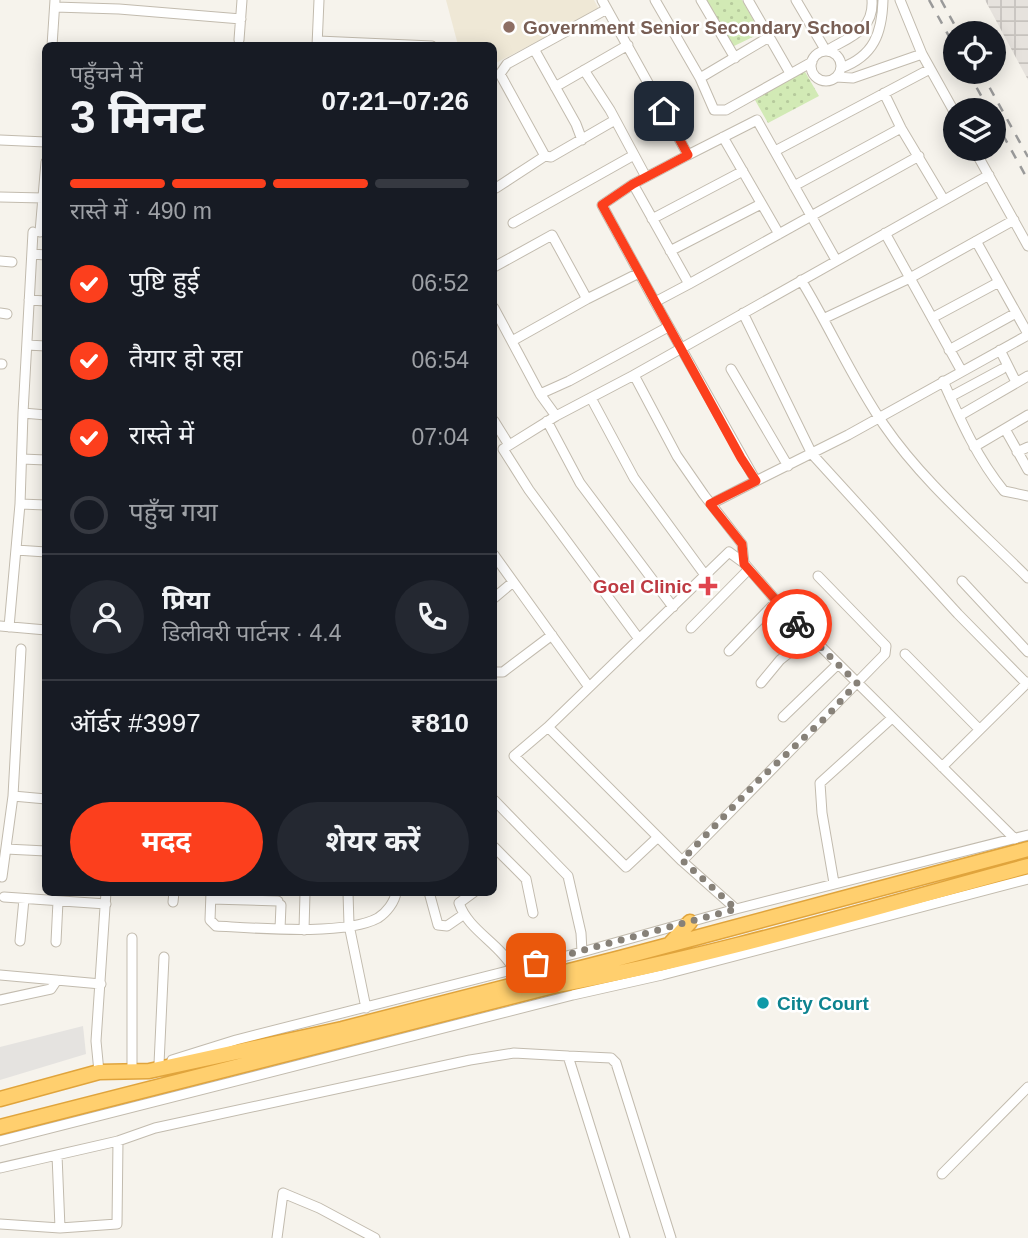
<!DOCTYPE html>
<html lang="hi">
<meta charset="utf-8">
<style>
:root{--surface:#171b24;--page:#242831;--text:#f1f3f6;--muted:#9ea1a6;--line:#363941;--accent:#fc3f1d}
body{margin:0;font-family:Helvetica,"Noto Sans Devanagari",sans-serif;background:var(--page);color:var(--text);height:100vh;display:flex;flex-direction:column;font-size:26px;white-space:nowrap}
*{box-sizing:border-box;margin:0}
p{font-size:23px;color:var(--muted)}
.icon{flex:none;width:38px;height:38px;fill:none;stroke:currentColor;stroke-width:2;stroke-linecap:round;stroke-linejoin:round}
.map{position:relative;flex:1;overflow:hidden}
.sheet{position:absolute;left:42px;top:42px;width:455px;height:854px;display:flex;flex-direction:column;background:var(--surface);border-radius:10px;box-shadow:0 4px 18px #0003}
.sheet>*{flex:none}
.controls{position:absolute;left:943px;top:21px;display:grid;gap:14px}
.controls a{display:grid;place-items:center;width:63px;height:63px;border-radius:50%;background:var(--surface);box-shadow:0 4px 18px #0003;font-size:35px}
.pin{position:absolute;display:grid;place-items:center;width:60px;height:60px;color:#fff;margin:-30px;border-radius:14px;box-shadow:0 4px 10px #0006}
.courier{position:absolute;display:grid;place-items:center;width:70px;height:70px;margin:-35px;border:5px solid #fc3f1d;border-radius:50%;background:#fff;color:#222;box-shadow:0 2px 9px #0007}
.summary em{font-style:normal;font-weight:700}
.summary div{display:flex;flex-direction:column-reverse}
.summary{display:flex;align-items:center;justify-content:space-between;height:119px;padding:0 28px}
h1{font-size:46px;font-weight:700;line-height:52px}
.bar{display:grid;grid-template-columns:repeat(4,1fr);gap:10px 7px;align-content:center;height:84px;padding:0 28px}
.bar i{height:9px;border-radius:5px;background:var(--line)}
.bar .on{background:var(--accent)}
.bar p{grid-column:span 4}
.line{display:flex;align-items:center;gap:18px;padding:0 28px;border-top:2px solid var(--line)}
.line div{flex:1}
.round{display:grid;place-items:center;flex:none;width:74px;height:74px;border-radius:37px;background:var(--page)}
ol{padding:0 28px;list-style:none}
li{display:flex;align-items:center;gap:21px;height:77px}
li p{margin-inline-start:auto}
li .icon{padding:7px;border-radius:50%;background:var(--accent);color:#fff;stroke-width:4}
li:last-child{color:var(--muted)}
li i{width:38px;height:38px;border:4px solid var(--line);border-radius:50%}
.action{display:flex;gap:14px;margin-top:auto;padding:14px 28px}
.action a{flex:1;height:80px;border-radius:42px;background:var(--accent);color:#fff;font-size:28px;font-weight:700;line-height:80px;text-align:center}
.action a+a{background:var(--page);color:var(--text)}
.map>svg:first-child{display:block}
.industrial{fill:url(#industrial-grid)}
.education{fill:#efe8d6}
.grass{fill:url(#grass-dots)}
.parking{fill:#e5e3e0}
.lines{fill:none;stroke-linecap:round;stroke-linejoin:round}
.minor-casing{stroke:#c2bbae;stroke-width:11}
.highway-casing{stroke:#e0a43c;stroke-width:17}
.minor{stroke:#fff;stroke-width:9}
.highway{stroke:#ffcf6e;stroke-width:14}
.rail{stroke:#9a9a9a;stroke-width:2.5;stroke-dasharray:9 9;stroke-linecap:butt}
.done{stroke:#878178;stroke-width:7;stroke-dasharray:0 12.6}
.route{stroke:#fc3f1d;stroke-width:9}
.education-dot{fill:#8d6e63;stroke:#fff;stroke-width:2.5}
.health-dot{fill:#e0444e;stroke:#fff;stroke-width:2.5}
.culture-dot{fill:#0f9aa8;stroke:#fff;stroke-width:2.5}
.labels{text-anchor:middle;stroke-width:5;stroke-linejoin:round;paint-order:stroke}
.education-label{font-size:19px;font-weight:bold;fill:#785e54;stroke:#fff;text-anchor:start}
.health-label{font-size:19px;font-weight:bold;fill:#be3a42;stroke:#fff;text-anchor:end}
.culture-label{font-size:19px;font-weight:bold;fill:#0d838f;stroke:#fff;text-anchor:start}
</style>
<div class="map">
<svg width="1028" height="1238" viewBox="0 0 1028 1238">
<defs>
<pattern id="industrial-grid" width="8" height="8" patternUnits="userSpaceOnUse" patternTransform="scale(1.75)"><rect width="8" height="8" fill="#e6e2dd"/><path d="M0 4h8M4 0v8" fill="none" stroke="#c7c3be"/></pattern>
<pattern id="grass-dots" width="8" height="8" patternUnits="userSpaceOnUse" patternTransform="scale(1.75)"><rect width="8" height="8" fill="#d2eab5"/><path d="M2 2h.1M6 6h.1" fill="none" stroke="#b6ca9c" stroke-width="1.8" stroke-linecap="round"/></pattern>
</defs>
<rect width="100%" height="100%" fill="#f6f3ec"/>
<path class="industrial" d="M985,0h43v80z"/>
<path class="education" d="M446,0h148l5,9 -105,55v-18l-36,-1z"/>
<path class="grass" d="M705,0h37l19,33 -29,14z
M804,70l15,26 -51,27 -13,-23z"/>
<path class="parking" d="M83,1026l3,28 -86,26v-33z"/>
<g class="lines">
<defs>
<path id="minor" d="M602,0l86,155 -55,29 56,100 -34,18 101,179 92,-46 180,-100
M655,0l45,78 14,32h12l86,-48
M701,0l34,58
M748,0l42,73
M796,0l30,51c23,-14 48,-20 46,-51
M900,0l22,54
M55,7l64,2 122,10
M239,40l3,-40
M318,41l114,5
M52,46l3,-46
M317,46l2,-46
M534,49l42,75 6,16
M811 66a15 15 0 1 1 30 0a15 15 0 1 1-30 0Z
M841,68c33,-12 41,-35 42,-68
M584,70l26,40 36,67
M836,77l17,1 69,-24 34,61
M700,78l69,-41
M555,87l73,-42
M884,93l17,35 43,72
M723,137l56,97
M0,140l46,2
M974,149l54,97
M775,151l155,-82
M688,155l69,-35 79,140
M545,156l-45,-82 7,-10 100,-55
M633,184l-31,21 53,97
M794,186l107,-58
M496,188l49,-32 6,1 64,-37
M0,197l43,1
M652,219l91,-48
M513,223l121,-68
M40,232l6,-70
M885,233l76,137
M976,241l52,93
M670,251l91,-47
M32,254l14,1
M0,261l12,1
M494,267l58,-32 35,64
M801,280c29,47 51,99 83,145 39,57 95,104 144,153
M689,284l230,-128
M29,300l17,1
M494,308l46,86 16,22
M0,313l7,1
M743,313l69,141 146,160 68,69
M825,318l85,-40 104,-58
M932,318l67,-36
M512,341l75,-42 52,-26
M27,345l19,1
M949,350l67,-37
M1000,350l16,32
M0,364h2
M731,369l57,97
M634,375l-78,41 -53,33 26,41 110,149
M943,381c17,38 34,77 61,110l24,5
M540,394l29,-13 99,-54
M950,397l52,-28
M591,398l43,80 71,97
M23,413l10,-181
M959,416l69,-40
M494,421l15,24
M547,421l33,62 93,124
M1005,429l23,41
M974,447l54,-32
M1017,452l11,-5
M22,459l24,1
M20,504l26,1
M711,504l45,-23
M16,550l30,2
M494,555l95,132
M744,563l-2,-19 -38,-49 -27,-39 -43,-81 355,-200
M962,581l66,71
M494,598l19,-16
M0,626l46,4
M9,627l11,-123 3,-91 23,2
M691,628l58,-59
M729,651l47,-49
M905,654l74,75
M494,672h9l49,-37
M761,683l19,-23 30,-24
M783,717l55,-53
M548,727l-34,29 112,111 32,-30
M942,767l86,-85
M13,796l33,3
M494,800l74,76 13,57 1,19
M494,847l32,32 7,34
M6,849l40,2
M682,861l203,-207 1,-8 -68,-70
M2,877l11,-81 8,-147
M834,883l-12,-70 -2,-30 72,-65
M211,892l-1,28 6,6c39,2 129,10 162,-8 8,-5 17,-16 18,-26
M348,892l1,33 17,83
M429,892l9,33 9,1 16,-11
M474,892l-15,11c9,27 40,40 54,65
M4,897l102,7
M211,899l67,2
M173,902l1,-10
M736,909l-54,-48 -134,-134 181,-175 15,11 42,49 229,227
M280,929l1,-24
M304,930l1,-37
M132,938v132
M20,941l4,-42
M56,942l2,-41
M0,975l101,9
M0,1000l51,-11 6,-9
M172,1060l64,-20 346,-88 154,-43 292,-74
M159,1064l5,-107
M99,1072l-3,-31 10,-149
M0,1141l573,-146 89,-20 366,-96
M0,1168l118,-27 37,-13 315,-68 44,-7 54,3
M942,1174l86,-87
M0,1224l60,4 -3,-73
M60,1228l57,-4 1,-83
M277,1238l6,-45 36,15 56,30
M625,1238l-57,-182 43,2 5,5 55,175"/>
<path id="highway" d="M670,944l20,-22
M0,1099l99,-27 50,-1 193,-42 278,-71 408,-109
M0,1127l557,-142c159,-29 315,-77 471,-119"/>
</defs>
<use href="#minor" class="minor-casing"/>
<use href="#highway" class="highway-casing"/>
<use href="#minor" class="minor"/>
<use href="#highway" class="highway"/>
<path class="rail" d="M929,0l27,49
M941,0l18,33
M968,72l21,38
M981,72l47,85
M994,119l34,61"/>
</g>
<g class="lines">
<path class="done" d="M536,963l200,-54 -54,-49 77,-80 69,-65 29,-32 -60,-59"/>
<path class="route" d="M664,111l24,44 -55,29 -31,21 139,253 15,23 -46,23 32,40 2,20 53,60"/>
</g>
<circle class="education-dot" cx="509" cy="27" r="7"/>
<path class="health-dot" d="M704.5 575.5h7v7h7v7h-7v7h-7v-7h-7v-7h7z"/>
<circle class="culture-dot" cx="763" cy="1003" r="7"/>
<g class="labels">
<g class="education-label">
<text x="523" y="34">Government Senior Secondary School</text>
</g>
<g class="health-label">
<text x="692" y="593">Goel Clinic</text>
</g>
<g class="culture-label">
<text x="777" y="1010">City Court</text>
</g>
</g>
</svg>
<div class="controls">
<a><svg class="icon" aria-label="locate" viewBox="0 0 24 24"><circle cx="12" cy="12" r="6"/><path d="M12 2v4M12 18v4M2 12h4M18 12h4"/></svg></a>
<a><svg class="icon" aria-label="layers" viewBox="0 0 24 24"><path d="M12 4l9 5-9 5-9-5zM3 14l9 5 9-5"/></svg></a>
</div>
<div class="pin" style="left:536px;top:963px;background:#ea580c"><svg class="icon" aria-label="bag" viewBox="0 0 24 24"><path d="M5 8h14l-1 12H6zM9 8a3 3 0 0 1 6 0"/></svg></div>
<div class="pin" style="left:664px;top:111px;background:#1f2937"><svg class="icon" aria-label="home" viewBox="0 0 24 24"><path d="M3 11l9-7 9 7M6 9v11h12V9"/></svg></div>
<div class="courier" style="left:797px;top:624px"><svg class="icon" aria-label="bike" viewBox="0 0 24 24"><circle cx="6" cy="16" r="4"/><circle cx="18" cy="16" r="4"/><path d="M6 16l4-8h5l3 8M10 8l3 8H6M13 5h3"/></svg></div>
<section class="sheet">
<div class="summary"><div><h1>3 मिनट</h1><p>पहुँचने में</p></div><em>07:21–07:26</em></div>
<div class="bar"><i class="on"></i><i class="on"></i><i class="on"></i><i></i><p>रास्ते में · 490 m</p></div>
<ol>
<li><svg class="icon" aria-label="check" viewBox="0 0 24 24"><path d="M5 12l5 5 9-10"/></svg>पुष्टि हुई<p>06:52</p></li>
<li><svg class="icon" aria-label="check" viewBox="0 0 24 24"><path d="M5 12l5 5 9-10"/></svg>तैयार हो रहा<p>06:54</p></li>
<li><svg class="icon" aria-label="check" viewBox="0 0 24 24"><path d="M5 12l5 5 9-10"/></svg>रास्ते में<p>07:04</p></li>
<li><i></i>पहुँच गया</li>
</ol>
<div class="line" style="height:126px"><a class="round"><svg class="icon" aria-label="person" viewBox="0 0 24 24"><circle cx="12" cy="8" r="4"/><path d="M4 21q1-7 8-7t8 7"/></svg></a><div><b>प्रिया</b><p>डिलीवरी पार्टनर · 4.4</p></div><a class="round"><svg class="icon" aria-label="phone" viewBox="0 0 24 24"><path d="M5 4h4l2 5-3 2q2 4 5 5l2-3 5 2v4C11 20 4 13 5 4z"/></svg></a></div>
<div class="line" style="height:91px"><div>ऑर्डर #3997</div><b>₹810</b></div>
<div class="action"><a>मदद</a><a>शेयर करें</a></div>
</section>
</div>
